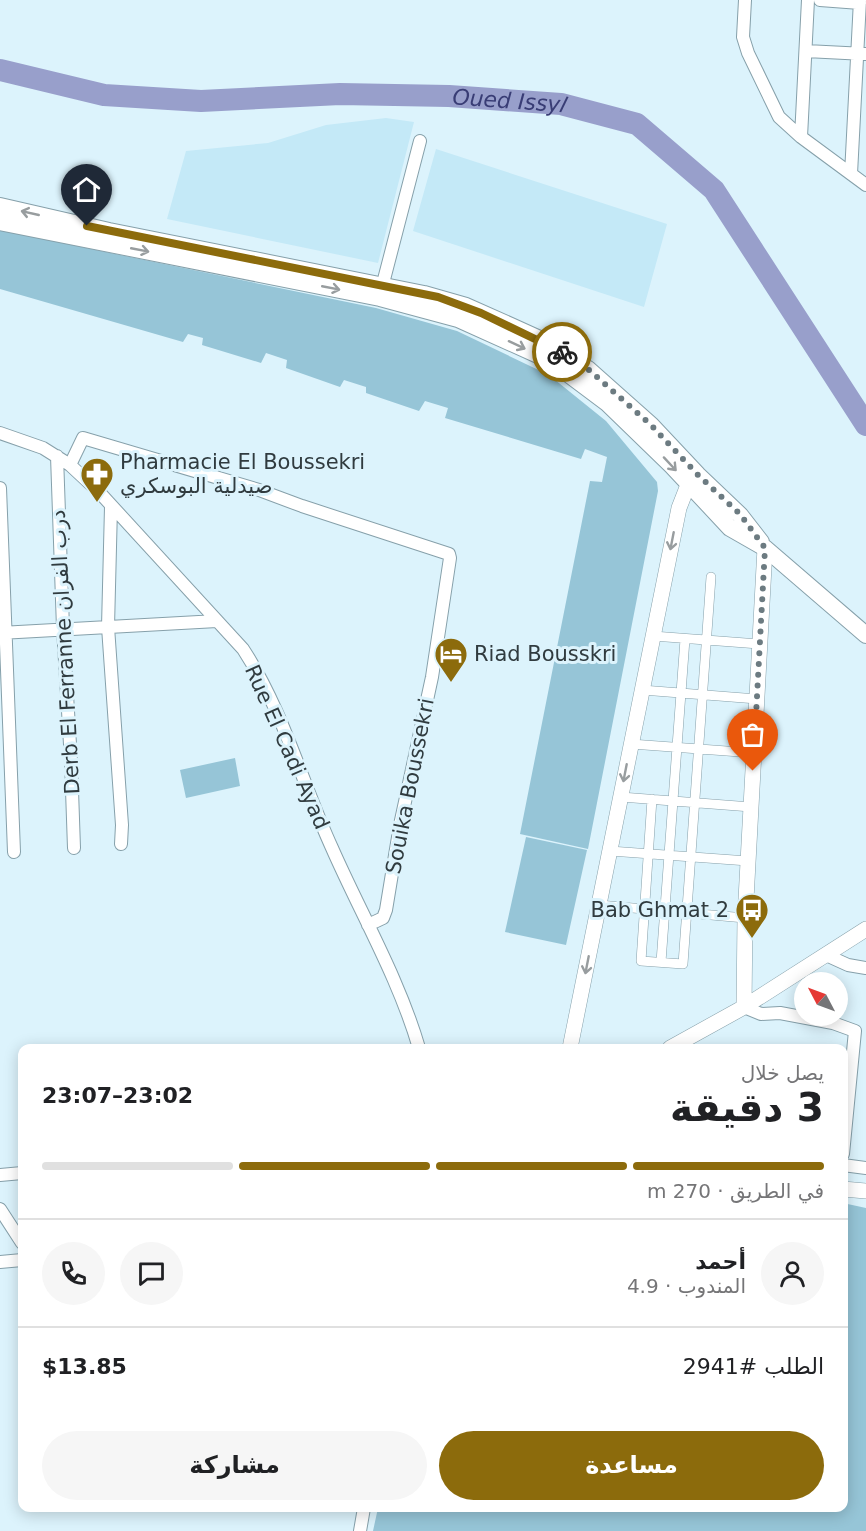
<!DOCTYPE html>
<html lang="ar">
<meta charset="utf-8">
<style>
:root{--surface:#fff;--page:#f6f6f6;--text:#202124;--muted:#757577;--line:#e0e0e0;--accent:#8c6b0c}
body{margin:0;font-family:"DejaVu Sans",Vazirmatn,sans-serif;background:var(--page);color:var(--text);direction:rtl;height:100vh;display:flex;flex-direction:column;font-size:22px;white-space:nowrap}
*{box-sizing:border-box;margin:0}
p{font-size:20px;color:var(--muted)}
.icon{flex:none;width:33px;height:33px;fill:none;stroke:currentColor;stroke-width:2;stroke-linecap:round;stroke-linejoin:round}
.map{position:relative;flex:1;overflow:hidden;direction:ltr}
.details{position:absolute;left:18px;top:1044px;width:830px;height:468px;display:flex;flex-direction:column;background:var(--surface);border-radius:12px;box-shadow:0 3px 15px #0003;direction:rtl}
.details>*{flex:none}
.needle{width:39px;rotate:311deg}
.controls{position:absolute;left:794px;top:972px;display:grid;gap:12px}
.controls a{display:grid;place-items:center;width:54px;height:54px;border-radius:50%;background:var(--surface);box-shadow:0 3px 15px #0003;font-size:30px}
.pin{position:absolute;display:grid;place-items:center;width:51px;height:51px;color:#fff;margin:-62px -26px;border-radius:50% 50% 50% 0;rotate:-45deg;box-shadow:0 0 6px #0007}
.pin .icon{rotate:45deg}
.courier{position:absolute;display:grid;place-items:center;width:60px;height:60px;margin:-30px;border:4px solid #8c6b0c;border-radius:50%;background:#fff;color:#222;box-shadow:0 2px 8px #0007}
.summary em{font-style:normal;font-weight:700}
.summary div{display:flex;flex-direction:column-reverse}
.summary{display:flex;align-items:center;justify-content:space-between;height:102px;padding:0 24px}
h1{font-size:39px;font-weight:700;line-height:45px}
.bar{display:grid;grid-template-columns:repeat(4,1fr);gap:9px 6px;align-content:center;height:72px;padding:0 24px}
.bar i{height:8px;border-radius:4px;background:var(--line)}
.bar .on{background:var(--accent)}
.bar p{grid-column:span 4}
.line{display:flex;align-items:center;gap:15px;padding:0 24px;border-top:2px solid var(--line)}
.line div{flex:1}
.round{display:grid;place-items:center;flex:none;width:63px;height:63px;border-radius:32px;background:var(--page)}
.primary-button{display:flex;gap:12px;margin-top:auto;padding:12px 24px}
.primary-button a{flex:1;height:69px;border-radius:36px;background:var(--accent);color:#fff;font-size:24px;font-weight:700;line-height:69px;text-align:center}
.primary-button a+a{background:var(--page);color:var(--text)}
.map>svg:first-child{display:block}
.built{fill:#c4e9f7}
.green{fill:#96c5d7}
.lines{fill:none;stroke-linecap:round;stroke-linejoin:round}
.river{stroke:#989fcb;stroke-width:22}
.pedestrian-casing{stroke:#86a0aa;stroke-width:10}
.minor-casing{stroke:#86a0aa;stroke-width:14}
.tertiary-casing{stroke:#86a0aa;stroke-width:16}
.secondary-casing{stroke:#86a0aa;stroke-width:18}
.pedestrian{stroke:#fff;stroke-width:9}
.minor{stroke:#fff;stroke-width:12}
.tertiary{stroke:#fff;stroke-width:15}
.secondary{stroke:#fff;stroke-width:16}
.oneway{stroke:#989d9f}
.done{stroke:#6c7b81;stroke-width:6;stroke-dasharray:0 10.8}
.route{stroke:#8c6b0c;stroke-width:8}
.labels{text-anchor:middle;stroke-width:6;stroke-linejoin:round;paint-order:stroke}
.poi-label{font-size:21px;fill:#303b3f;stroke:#dcf3fc;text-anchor:start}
.street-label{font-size:21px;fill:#303b3f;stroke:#dcf3fc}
.water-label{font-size:22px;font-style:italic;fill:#393d75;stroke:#dcf3fc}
</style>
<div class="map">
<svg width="866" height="1531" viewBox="0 0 866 1531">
<rect width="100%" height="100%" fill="#dcf3fc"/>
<path class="built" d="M386,118l28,4 -36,141 -211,-44 19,-68 82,-8 58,-18z
M436,149l231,75 -23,83 -231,-76z"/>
<path class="green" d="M0,230l376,78 81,23 92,44 57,46 51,61 1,9 -70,358 -68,-15 70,-353 12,1 5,-25 -22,-8 -4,10 -136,-41 3,-10 -23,-7 -6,10 -53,-18v-6l-22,-7 -4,7 -54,-19 1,-8 -21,-7 -5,10 -59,-18 1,-7 -15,-4 -5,8 -183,-53z
M235,758l5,28 -54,12 -6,-28z
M526,837l61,13 -21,95 -61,-13z
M843,1203l23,5v323h-493l5,-23h465z"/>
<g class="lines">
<path class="river" id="s1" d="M0,70l104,25 97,6 139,-7 109,2 112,8 76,20 77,66 152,235"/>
<defs>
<path id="pedestrian" d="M653,636l106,8
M642,690l115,9
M631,744l123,9
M621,797l130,10
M652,799l-11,162 42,3 28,-387
M610,851l138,10
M599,905l146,13
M661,962l24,-323"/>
<path id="minor" d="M745,0l-2,37 5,16 31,64 22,20 65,48
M820,0l40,3
M806,51l59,3
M801,137l7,-137
M851,174l9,-174
M381,291l39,-150
M0,433l43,15 27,17 30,28 143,156c40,61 59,134 89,199 29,66 67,131 87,200
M57,456l6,172 8,133 3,87
M70,465l13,-27 176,52 43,16 147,48 1,4 -18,119 -32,148 -14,85 -3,8 -15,7
M0,488l14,364
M111,507l-3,120 14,198 -1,19
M0,633l217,-12
M826,955l22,10 18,3
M744,1007l17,7 19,-1 53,10 22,8 -12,123
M843,1165l23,3
M0,1175l22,-2
M0,1209l22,34
M0,1262l22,-2
M360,1531l4,-23"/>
<path id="tertiary" d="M744,1007l1,-89 20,-370
M570,1048l109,-540 9,-23 8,-8
M670,1048l74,-41 122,-78
M843,1189l23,2"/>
<path id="secondary" d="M0,206l109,25 315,63 42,12 45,20 33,15 44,28 63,56 47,50 42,40 21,27
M0,222l380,76 78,21 80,36 21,12 48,36 65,63 58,62 35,20 101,87"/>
</defs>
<use href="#pedestrian" class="pedestrian-casing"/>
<use href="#minor" class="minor-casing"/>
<use href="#tertiary" class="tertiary-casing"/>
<use href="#secondary" class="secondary-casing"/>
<use href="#pedestrian" class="pedestrian"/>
<use href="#minor" class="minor"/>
<use href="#tertiary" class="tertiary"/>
<use href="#secondary" class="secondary"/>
</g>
<defs><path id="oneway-shaft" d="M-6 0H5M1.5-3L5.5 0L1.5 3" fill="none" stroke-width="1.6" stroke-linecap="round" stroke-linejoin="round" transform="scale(1.5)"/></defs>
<g class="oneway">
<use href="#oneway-shaft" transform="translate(30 213) rotate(-167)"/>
<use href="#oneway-shaft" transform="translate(140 250) rotate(11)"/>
<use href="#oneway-shaft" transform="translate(331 288) rotate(11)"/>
<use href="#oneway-shaft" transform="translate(517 345) rotate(25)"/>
<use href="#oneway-shaft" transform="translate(670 464) rotate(47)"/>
<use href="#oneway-shaft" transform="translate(672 541) rotate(101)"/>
<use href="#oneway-shaft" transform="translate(625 773) rotate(101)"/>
<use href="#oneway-shaft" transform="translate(587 965) rotate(101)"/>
</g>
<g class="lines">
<path class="done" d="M562,352l26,17 63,56 47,50 42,39 25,34 -12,223"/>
<path class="route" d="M87,226l351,71 43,16 81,39"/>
</g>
<defs>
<symbol id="pharmacy-pin" viewBox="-11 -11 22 30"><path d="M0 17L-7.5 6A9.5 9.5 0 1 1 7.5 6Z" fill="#8c6b0c" stroke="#dcf3fc"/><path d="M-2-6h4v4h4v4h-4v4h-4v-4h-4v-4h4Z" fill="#fff"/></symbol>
<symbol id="hotel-pin" viewBox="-11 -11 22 30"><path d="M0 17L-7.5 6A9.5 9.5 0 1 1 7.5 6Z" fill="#8c6b0c" stroke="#dcf3fc"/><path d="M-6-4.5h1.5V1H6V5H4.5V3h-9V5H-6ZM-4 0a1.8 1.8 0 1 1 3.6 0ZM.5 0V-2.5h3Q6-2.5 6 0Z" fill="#fff"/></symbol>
<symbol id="bus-pin" viewBox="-11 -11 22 30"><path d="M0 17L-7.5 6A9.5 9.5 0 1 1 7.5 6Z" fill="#8c6b0c" stroke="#dcf3fc"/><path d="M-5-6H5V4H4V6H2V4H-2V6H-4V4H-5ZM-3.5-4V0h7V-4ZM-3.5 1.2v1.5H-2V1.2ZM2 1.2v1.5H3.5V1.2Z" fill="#fff"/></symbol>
</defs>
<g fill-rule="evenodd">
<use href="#pharmacy-pin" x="78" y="455" width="38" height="52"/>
<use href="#hotel-pin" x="432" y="635" width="38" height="52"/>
<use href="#bus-pin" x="733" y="891" width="38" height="52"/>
</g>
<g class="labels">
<g class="poi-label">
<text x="120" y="469">Pharmacie El Boussekri<tspan x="120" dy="24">صيدلية البوسكري</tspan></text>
<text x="474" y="661">Riad Bousskri</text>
<text x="729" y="917" text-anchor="end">Bab Ghmat 2</text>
</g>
<g class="street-label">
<text transform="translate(65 652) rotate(-93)" y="7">Derb El Ferranne درب الفران</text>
<text transform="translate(287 747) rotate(66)" y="7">Rue El Cadi Ayad</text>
<text transform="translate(410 786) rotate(-79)" y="7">Souika Boussekri</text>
</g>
<g class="water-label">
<text dy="8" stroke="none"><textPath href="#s1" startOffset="513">Oued Issyl</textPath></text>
</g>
</g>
</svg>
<div class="controls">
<a><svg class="needle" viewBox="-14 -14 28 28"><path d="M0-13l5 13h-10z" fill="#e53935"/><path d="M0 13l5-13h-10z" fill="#757577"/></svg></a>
</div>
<div class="pin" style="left:753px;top:771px;background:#ea580c"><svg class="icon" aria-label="bag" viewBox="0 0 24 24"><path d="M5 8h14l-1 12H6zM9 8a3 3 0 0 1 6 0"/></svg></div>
<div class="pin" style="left:87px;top:226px;background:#1f2937"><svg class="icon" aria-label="home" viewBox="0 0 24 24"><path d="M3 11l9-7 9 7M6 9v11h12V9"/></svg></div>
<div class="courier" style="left:562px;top:352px"><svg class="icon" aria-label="bike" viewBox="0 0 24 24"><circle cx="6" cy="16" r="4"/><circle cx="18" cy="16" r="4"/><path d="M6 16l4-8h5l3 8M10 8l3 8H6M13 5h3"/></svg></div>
<section class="details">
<div class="summary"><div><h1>3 دقيقة</h1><p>يصل خلال</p></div><em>23:02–23:07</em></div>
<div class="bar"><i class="on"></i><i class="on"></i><i class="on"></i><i></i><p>في الطريق · 270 m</p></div>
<div class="line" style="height:108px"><a class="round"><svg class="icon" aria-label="person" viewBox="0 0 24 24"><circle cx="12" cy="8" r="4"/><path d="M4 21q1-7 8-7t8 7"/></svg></a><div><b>أحمد</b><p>المندوب · 4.9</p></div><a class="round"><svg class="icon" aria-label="chat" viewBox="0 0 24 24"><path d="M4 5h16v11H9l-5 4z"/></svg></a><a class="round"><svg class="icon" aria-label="phone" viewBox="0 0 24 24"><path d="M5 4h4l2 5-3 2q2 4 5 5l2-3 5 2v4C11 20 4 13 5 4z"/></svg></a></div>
<div class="line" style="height:78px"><div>الطلب #2941</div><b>$13.85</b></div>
<div class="primary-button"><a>مساعدة</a><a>مشاركة</a></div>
</section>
</div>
